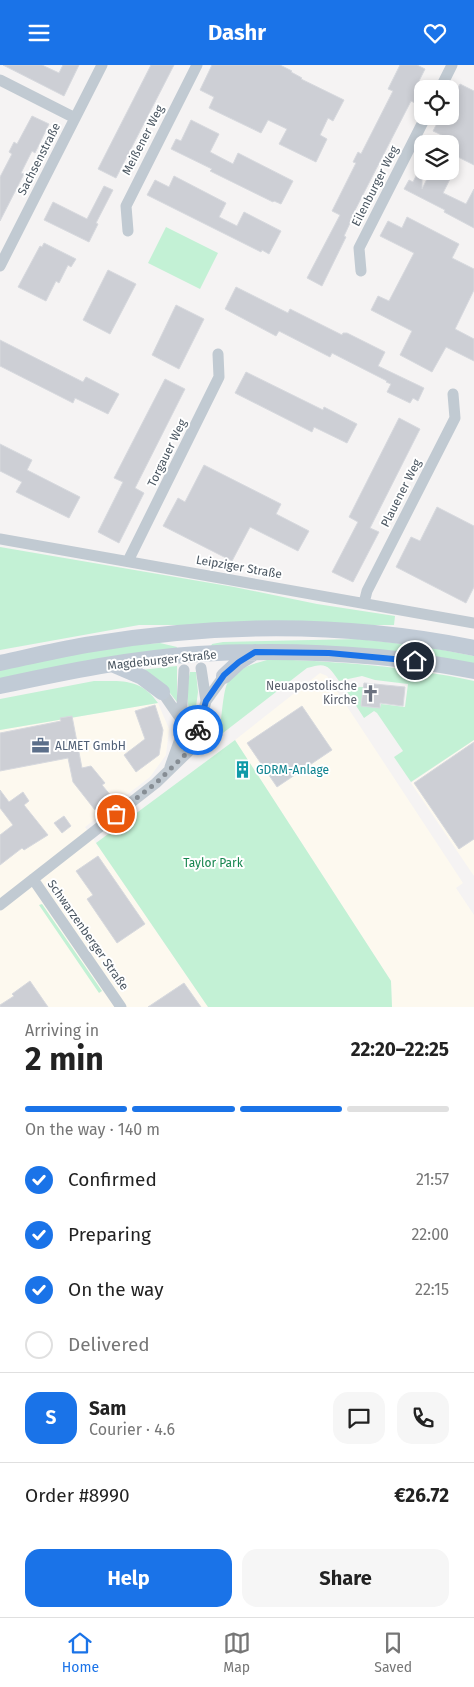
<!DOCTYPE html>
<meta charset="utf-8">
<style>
:root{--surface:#fff;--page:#f6f6f6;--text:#222;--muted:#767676;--line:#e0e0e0;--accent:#1a73e8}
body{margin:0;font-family:"Fira Sans",sans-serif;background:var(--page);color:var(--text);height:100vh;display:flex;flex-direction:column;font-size:19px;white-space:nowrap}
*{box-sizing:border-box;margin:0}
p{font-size:16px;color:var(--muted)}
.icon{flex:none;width:28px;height:28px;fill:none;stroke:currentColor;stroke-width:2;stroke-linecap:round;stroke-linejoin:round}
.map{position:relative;height:942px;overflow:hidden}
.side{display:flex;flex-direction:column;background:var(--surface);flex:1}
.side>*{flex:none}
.controls{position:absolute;left:414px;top:15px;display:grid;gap:10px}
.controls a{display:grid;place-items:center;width:45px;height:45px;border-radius:10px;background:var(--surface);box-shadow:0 2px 8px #0003;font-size:25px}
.pin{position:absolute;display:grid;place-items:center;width:42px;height:42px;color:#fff;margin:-21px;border:2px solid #fff;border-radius:50%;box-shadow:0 1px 5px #0007}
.courier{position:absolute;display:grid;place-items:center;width:50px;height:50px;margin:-25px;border:4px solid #1a73e8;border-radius:50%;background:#fff;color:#222;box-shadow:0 1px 6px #0007}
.headline em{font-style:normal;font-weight:700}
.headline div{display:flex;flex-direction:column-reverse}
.headline{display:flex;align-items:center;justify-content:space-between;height:85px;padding:0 25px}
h1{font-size:32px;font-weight:700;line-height:38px}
.bar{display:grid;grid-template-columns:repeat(4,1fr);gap:8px 5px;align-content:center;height:60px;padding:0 25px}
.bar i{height:6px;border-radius:4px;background:var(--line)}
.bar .active{background:var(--accent)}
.bar p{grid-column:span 4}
.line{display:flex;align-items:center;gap:12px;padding:0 25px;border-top:1px solid var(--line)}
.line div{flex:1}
.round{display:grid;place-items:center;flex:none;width:52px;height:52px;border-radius:15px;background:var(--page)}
ol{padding:0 25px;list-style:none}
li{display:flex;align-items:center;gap:15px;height:55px}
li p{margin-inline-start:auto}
li .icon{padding:5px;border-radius:50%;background:var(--accent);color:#fff;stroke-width:4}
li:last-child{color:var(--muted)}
li i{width:28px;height:28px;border:2px solid var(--line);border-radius:50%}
.primary-button{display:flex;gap:10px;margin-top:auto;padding:10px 25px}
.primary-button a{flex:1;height:58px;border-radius:15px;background:var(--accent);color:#fff;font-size:20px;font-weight:700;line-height:58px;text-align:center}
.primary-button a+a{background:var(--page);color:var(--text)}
header{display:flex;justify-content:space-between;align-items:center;height:65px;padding:0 25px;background:var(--accent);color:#fff;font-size:22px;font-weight:700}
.dock{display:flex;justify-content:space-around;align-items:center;height:70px;border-top:1px solid var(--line);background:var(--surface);font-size:14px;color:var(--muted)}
.dock a{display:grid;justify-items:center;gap:2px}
.dock .active{color:var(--accent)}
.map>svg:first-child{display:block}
.commercial{fill:#fdf9ef}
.green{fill:#c3f1d5}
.building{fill:#cdcfd5;stroke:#d7d9de}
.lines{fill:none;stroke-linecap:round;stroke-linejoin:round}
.minor{stroke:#c1cad2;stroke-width:11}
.secondary{stroke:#c1cbd6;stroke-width:16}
.done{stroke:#868d94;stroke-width:5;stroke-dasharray:0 9}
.route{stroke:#1a73e8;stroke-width:6}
.labels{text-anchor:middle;stroke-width:4;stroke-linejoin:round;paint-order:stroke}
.street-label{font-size:12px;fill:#4a5661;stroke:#fff}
.worship-label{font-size:12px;fill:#5b616d;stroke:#fff;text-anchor:end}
.service-label{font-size:12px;fill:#4e5e75;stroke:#fff;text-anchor:start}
.culture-label{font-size:12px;fill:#0d838f;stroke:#fff;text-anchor:start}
.park-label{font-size:12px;fill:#17864f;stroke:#fff}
</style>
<header><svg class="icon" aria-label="menu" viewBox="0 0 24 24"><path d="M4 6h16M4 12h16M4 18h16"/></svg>Dashr<svg class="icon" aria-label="heart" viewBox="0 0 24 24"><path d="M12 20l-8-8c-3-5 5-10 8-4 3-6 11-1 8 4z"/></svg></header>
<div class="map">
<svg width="474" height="942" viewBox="0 0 474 942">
<rect width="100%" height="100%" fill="#f5f3f3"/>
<path class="commercial" d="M320,608l7,3 136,207 -7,5 18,27v92h-82l-1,-26 -156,-241z
M158,638l11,26 -3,26 -16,22 -65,50 123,180h-208v-277z
M474,675v136l-63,-93z"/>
<path class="green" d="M166,162l52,26 -18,36 -52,-26z
M0,482l234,40 83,17 78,12 -1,9h-255l-139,25z
M358,574l64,7 52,10v10l-264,-18 2,-4 11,-2z
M160,578l17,4 -1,3 -176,30v-11c52,-11 106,-23 160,-26z
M271,594c70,3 134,7 203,22v59l-63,42 -17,-25 9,-6 -26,-38 -3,-2 -10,7 -18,-28 5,-3h12l-2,19 19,2 1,-4 24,3 3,-23 -33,-4 -13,-4 -23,5c-11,-16 -13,-19 -32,-13l-88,68c2,-12 4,-44 8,-52 7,-16 29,-21 44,-25z
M177,601v36l-15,-19 -22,-13z
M190,607h6l2,20 -3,22 -3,1c-7,-12 -5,-30 -2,-43z
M94,616c28,0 47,-3 64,22l-158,27v-31z
M235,675l156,241 1,26h-184l-112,-164z
M42,839l60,87 -3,2 -60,-88z"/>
<path class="building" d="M3,0h39l17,8 4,-8h16l-15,31z
M151,0h23l-58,113 -18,-9z
M212,0h68l12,6 -1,1 11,6 -1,1 43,21 -11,21 -5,-3 -8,17 7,4 -11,23 -37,-18 8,-15 -19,-9 -7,13 -52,-25 5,-11 -14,-7z
M400,0h17l8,4 -11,22 6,3 -5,9 -4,-2 -61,119 1,1 -7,15 2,1 -24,49 -15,-8 33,-63 -8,-4 24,-48 -3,-1 5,-10 3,2 32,-63 -5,-2z
M460,19l14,7v74l-24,-12v-9h-5l3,-6 -15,-7 8,-15h9v-13z
M32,51l17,8 -14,29 -3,-2 -11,22 3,1 -24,47v-44l12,-23 -3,-2 5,-10 3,2z
M191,55l28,14 -9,18 23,12 5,-11 55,28 -12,23 -7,-3 -1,1 -63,-31 2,-2 -41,-20 5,-10 5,2z
M422,99v25l9,-18h14l7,4 -9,18 23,11 8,-15v39l-30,-16 1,-2 -41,-21 5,-9 4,2z
M174,111l52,27 -7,14 18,9 7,-14 37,19 -12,23 -7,-4 -1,2 -114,-57 8,-15 14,7z
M104,121l9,4 -17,33 2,1 -9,18 -45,-22 9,-18 34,17z
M407,152l52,27 -7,14 22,11v21l-19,39 19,10v22l-28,-14 -14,25 -32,-17 12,-24 -41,-21 7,-14 11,5 25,-48 -34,-17 8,-15 14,7z
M44,178l32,16 -5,8 -3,-2 -9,18 -3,-2 -10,20 -28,-14 22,-41 2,1z
M108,205l28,14 -26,50 -27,-14z
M236,222l52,26 2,-4 52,26 1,-2h4l38,19 -7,14 46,22 -6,13 -5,-3 -3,5 -23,-11 4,-8 -5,-2 1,-1 -55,-28 -2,4 -51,-26 -3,5 -51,-27z
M176,240l28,14 -25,50 -27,-14z
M0,275l83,42 3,-5 33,17 -11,20 -33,-16 -2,5 -73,-37z
M246,307l77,38 1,-3 33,17 -10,19 -33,-16 -2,5 -77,-39z
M165,314l20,10 -50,99 9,5 -25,50 -21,-11 25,-50 -9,-4z
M399,353l21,11 -50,99 9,4 -26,50 -21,-10 26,-50 -9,-5z
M0,379l32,16 -5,10 53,27 -11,21 -53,-26 6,-10 -22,-11z
M204,400l77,39 -5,10 33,17 -11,20 -48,-24 -18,34 -69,-35 15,-28 7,4z
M437,442l37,19v61l-8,16 -70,-36 15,-30 9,4z
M364,618l41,4 -2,19 -23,-3v5l-19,-2z
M155,640l8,25 -4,25 -23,17 -12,-17 21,-16 -10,-28z
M302,641l30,44 -55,37 -30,-44z
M72,651l10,52 9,-2 14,17 -3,2 10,12 -17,13 -22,-28 -5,-24 -68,13v-38l61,-12 -1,-3z
M474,677v97l-15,10 -45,-66z
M0,725l9,12 14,-10 6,9 -5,4 24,30 -24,15 -2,-2 -22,17v-30l13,-10 -13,-17z
M64,751l7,10 -9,7 -8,-10z
M98,791l47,68 -28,19 -30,-44 6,-4 -17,-24z
M30,916l18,26h-48v-2l14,-9 -2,-2z
M184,918l17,24h-53z"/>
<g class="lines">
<path class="minor" d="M0,15l75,38
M440,24l12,-24
M128,166l-2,-25 71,-141
M0,201l102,-201
M361,206l-2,-23 67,-132
M0,474l474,84
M128,496l91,-184 -1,-23
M364,538l3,-12 88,-173 -2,-24
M162,627l20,29
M206,636l18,-25
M170,702l10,-28 4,-69
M33,814l88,128
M0,840l156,-122 32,-31 12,-27 6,-24 -5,-33"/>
<path class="secondary" d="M0,598c28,-6 57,-13 86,-18 128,-22 260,-23 388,3
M114,600l28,12 20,15
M224,611l15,-14 16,-10
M0,621c65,-14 132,-28 198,-32 93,-5 185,-1 276,17"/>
</g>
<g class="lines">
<path class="done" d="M116,749l40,-31 32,-31 10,-22"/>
<path class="route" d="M198,665l8,-29 18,-26 15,-13 16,-10 74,1 86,8"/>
</g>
<defs>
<symbol id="church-bare" viewBox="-9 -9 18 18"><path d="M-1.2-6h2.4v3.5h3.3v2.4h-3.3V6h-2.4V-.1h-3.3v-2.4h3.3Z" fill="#6b7280" stroke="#fff" stroke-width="2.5" paint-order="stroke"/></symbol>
<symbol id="office-bare" viewBox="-9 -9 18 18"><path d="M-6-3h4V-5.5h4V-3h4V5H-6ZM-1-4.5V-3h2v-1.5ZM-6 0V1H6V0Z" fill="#5c6f8a" stroke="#fff" stroke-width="2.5" paint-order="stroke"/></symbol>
<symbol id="building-bare" viewBox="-9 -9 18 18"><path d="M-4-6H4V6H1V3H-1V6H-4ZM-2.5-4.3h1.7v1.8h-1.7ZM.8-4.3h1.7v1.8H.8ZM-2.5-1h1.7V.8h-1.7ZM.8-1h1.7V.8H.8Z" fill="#0f9aa8" stroke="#fff" stroke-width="2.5" paint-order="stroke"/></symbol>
</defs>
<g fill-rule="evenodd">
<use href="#church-bare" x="358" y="616" width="25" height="25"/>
<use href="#office-bare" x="28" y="668" width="25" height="25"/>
<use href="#building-bare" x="230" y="692" width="25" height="25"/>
</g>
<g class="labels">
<g class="street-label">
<text transform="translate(143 75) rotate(-63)" y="4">Meißener Weg</text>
<text transform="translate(39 94) rotate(-63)" y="4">Sachsenstraße</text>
<text transform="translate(375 121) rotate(-63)" y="4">Eilenburger Weg</text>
<text transform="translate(167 388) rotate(-64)" y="4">Torgauer Weg</text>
<text transform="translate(401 428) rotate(-63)" y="4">Plauener Weg</text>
<text transform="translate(239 502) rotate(10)" y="4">Leipziger Straße</text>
<text transform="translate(162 595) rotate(-6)" y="4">Magdeburger Straße</text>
<text transform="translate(88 870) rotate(55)" y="4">Schwarzenberger Straße</text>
</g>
<g class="worship-label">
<text x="357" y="625">Neuapostolische<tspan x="357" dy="14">Kirche</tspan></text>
</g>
<g class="service-label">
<text x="55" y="685">ALMET GmbH</text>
</g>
<g class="culture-label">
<text x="256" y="709">GDRM-Anlage</text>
</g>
<g class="park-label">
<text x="213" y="802">Taylor Park</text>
</g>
</g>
</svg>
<div class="controls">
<a><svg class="icon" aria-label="locate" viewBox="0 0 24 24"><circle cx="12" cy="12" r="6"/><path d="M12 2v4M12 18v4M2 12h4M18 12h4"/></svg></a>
<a><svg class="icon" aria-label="layers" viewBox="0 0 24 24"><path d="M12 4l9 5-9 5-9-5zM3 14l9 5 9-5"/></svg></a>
</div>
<div class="pin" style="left:116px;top:749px;background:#ea580c"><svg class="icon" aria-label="bag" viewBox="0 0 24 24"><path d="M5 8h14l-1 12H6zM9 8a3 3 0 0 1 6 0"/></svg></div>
<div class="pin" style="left:415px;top:596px;background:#1f2937"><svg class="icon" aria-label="home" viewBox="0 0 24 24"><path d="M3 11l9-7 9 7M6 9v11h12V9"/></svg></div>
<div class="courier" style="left:198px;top:665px"><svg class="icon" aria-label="bike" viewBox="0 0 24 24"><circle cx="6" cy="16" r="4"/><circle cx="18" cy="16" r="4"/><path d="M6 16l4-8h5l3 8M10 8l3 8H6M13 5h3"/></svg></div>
</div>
<section class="side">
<div class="headline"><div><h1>2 min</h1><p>Arriving in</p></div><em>22:20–22:25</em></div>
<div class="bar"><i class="active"></i><i class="active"></i><i class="active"></i><i></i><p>On the way · 140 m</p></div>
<ol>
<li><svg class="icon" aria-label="check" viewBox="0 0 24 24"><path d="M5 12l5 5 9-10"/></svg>Confirmed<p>21:57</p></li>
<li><svg class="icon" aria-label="check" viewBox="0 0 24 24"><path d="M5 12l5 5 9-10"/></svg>Preparing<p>22:00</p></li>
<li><svg class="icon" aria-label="check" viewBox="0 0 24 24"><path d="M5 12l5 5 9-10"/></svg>On the way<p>22:15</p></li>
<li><i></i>Delivered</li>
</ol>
<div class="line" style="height:90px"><b class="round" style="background:var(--accent);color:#fff">S</b><div><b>Sam</b><p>Courier · 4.6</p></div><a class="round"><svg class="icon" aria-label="chat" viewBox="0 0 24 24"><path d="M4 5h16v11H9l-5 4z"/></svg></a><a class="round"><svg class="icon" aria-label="phone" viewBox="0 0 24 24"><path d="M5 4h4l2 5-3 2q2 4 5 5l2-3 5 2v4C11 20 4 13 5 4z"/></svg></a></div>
<div class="line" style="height:65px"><div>Order #8990</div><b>€26.72</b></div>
<div class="primary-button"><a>Help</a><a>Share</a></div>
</section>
<nav class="dock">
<a class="active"><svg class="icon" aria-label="home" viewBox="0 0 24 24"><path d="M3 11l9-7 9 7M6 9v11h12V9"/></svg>Home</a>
<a><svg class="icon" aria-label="map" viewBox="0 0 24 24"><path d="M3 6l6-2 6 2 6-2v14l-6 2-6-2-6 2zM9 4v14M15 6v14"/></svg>Map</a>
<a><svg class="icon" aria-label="saved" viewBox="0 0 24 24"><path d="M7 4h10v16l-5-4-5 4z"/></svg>Saved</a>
</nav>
